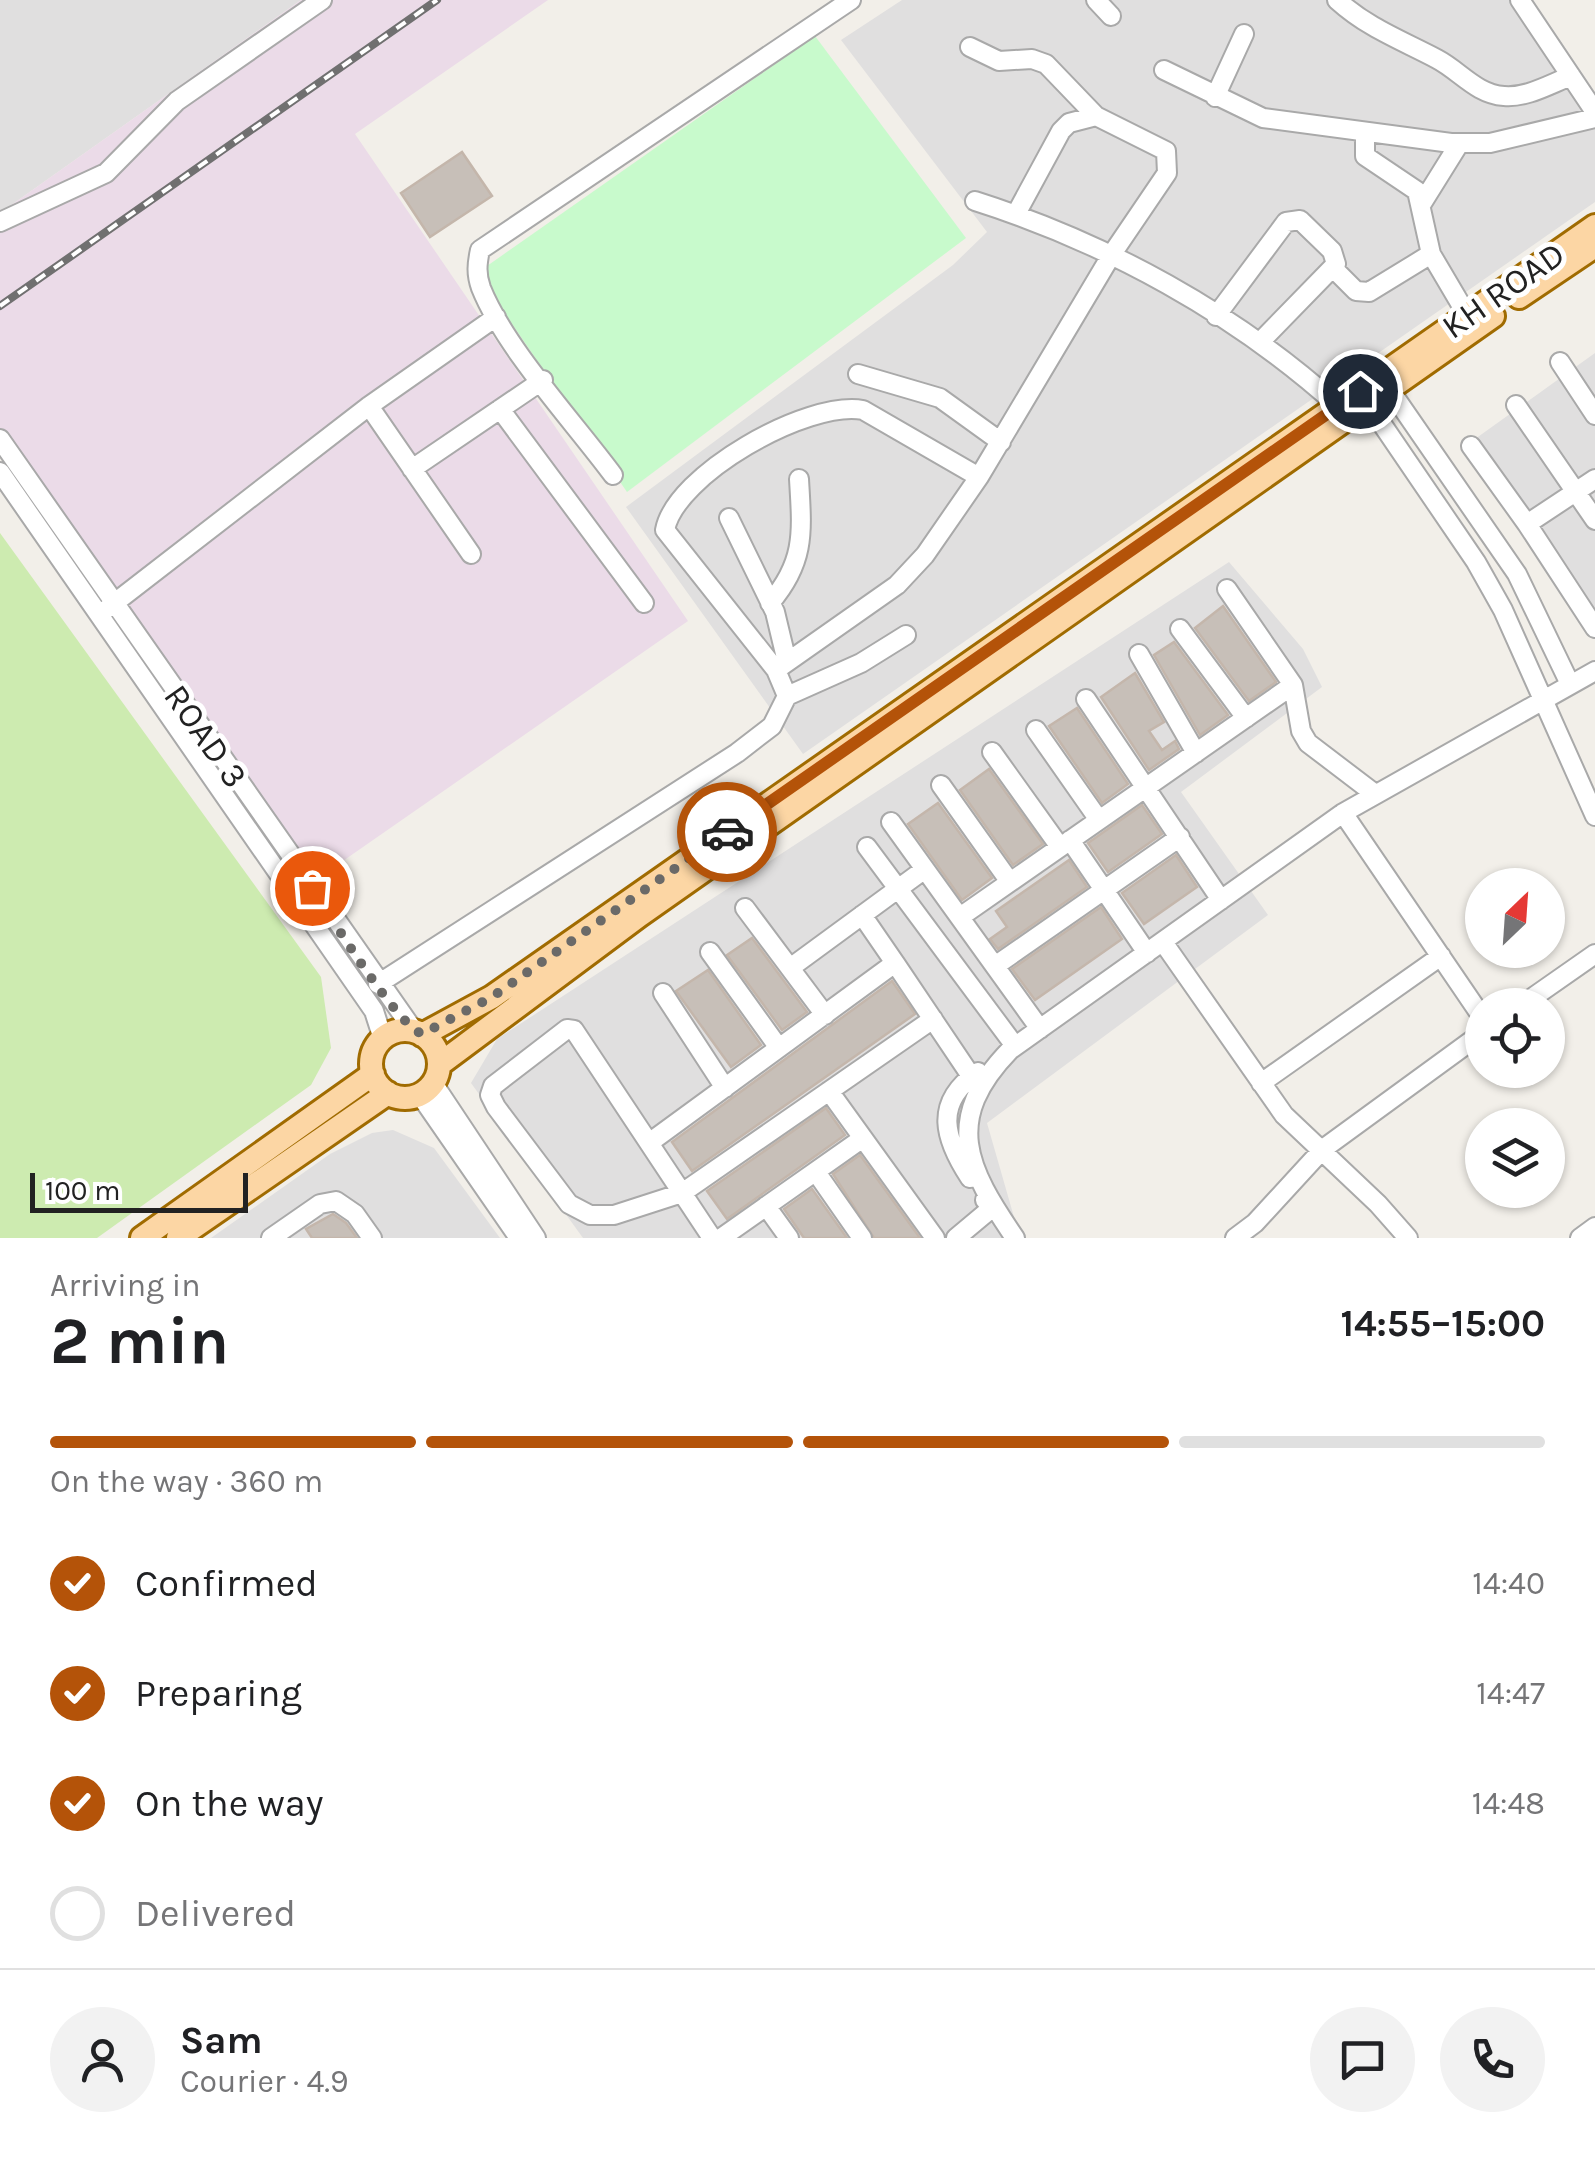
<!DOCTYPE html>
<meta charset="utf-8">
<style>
:root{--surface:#fff;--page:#f2f2f2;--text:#202124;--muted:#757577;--line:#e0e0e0;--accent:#b45309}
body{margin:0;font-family:Karla,sans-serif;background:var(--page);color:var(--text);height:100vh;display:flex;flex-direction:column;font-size:38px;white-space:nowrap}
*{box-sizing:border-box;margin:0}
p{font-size:32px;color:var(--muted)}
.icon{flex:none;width:55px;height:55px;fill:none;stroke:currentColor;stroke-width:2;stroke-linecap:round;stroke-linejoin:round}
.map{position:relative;height:1238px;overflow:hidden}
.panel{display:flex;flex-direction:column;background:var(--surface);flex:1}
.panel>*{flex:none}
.needle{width:65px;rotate:25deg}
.fabs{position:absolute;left:1465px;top:868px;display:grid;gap:20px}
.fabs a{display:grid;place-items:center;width:100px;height:100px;border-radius:50%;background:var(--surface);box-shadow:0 2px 8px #0004;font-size:50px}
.scale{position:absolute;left:30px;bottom:25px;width:218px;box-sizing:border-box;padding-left:10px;border:5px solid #222;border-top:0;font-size:28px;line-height:35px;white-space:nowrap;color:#222;-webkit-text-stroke:8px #fff;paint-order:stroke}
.pin{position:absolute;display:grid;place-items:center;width:85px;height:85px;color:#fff;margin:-42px;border:5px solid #fff;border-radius:50%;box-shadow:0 2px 10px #0007}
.courier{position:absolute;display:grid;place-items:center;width:100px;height:100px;margin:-50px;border:8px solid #b45309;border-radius:50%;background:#fff;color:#222;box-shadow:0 2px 12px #0007}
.summary em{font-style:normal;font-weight:700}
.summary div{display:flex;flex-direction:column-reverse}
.summary{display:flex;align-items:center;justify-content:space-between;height:170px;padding:0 50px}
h1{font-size:65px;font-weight:700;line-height:75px}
.bar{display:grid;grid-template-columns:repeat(4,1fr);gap:15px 10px;align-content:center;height:120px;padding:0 50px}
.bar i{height:12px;border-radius:8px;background:var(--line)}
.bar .selected{background:var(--accent)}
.bar p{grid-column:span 4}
.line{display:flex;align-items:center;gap:25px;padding:0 50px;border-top:2px solid var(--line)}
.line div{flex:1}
.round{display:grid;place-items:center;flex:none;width:105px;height:105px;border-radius:52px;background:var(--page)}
ol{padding:0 50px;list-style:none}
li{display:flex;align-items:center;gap:30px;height:110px}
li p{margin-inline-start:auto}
li .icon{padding:10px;border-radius:50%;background:var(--accent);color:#fff;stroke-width:4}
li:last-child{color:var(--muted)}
li i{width:55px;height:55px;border:5px solid var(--line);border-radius:50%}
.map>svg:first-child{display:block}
.residential{fill:#e0dfdf}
.industrial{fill:#ebdbe8}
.grass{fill:#cdebb0}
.park{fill:#c8facc}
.building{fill:#c7bfb8;stroke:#c4b6ab;stroke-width:2.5}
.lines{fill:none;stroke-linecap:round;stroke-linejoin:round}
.minor-casing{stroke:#a9a9a9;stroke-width:22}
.major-casing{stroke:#a06b00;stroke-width:28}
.minor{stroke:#fff;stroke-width:18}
.major{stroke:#fcd6a4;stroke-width:22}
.rail-casing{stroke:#707070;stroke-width:8}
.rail{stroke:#fff;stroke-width:4;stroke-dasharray:11;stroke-linecap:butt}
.done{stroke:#6b6a68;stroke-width:10;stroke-dasharray:0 18}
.route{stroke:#b45309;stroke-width:12}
.labels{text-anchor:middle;stroke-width:10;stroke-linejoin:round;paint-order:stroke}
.street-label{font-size:35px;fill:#222;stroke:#fff}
</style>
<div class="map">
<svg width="1595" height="1238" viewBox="0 0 1595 1238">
<rect width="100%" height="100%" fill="#f2efe9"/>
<path class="residential" d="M0,0h301l-301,213z
M902,0h631l62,92v110l-792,552 -177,-247 327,-242 34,-33 -146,-192z
M1595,353v260l-120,-174z
M1229,562l74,87 19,38 -141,105 87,123 -281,208 33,115h-437l-112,-155 26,-44z
M393,1130l41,18 66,90h-289l119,-84 42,-21z"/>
<path class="industrial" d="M301,0h247l-193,134 333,487 -371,258 -317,-451v-215z"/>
<path class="grass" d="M0,533l321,444 10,71 -20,37 -214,153h-97z"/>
<path class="park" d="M815,36l151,202 -339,254 -150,-219z"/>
<path class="building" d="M462,152l30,44 -62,41 -29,-44z
M1223,606l53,76 -27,19 -54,-73z
M1174,642l54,73 -28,20 -46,-80z
M1135,673l29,49 -15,9 13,19 13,-9 4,8 -30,21 -48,-73z
M1077,708l51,76 -26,19 -53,-77z
M989,769l54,75 -30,21 -53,-75z
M938,803l54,75 -30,22 -54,-76z
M1142,805l20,29 -54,38 -20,-29z
M1176,855l21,32 -53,37 -22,-31z
M1069,860l18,27 -89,62 -8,-10 17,-12 -11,-16z
M1101,907l21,32 -87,61 -23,-31z
M752,938l55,74 -25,18 -55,-75z
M708,970l53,75 -30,22 -55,-76z
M892,981l23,33 -223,157 -20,-29z
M826,1108l19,27 -118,84 -20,-28z
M860,1155l60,83h-46l-41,-64z
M812,1189l35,49h-43l-20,-29z
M333,1214l13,9 11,15h-45l-6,-9z"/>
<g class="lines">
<defs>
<path id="minor" d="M1096,0l15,16
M1337,0c31,28 64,40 100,59 23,12 39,35 67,37 23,2 46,-12 67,-20
M1520,0l75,112
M1164,70l99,48 188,25h39l105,-25
M1215,97l29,-63
M1365,132v24l52,35 14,63 36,61
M975,201c132,42 260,112 363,205
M1421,205l38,-61
M1016,214l45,-83 8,-8 27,-7
M0,222l106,-49 71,-72 145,-101
M1333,268l23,23 13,1 62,-38
M1216,316l70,-94 14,-2 32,31 4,13 -76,78
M1560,362l35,53
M858,374l82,24 61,44
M1390,390l127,184 53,110
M1369,405l107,157 27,48 92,206
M1516,405l79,115
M369,406l102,148
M500,409l144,194
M0,439l414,592
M1471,446l56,78
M412,469l131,-89
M0,472l374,539 9,28
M613,475c-40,-54 -108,-127 -132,-187 -5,-14 -4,-24 -1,-38l371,-250
M1595,479l-68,45 68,104
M729,518l46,94 12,50
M770,603c36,-42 32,-72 29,-124
M108,608l261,-202 127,-89
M1180,629l66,89
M1139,654l57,99
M776,670l121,-85 28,-30 54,-78 133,-223 55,-81 -1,-22 -70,-35 -50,-52 -14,-5 -33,2 -29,-14
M1293,685l8,46 7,12 67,51
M787,696l74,-33 45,-28
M1086,699l135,201
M1036,730l63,90
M992,752l68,95
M941,785l69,97
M1343,813l139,204
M891,822l149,207
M1070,840l77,113
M867,847l148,199
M745,908l80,107
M862,915l33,48
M960,917l333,-232 -66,-96
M1163,942l121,173 94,89 30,34
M710,952l69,96
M995,966l185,-129
M790,968l135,-99
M378,984l359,-231 35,-27 15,-30 -11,-26 -111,-140c10,-55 142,-130 198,-120l116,67
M663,993l62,95
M1522,1005l73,-51
M433,1083l103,155
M1261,1083l180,-127
M829,1091l106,147
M420,1095l99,143
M649,1143l246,-180 76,113
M816,1172l46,66
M970,1178c-25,-38 -38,-75 8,-106
M766,1206l23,32
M271,1238l49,-34 16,-3 19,13 17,24
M712,1238l-138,-208 -7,-1 -74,57 -3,9 6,12 73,97 21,11h24l68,-22 251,-174
M721,1238l142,-100
M956,1238l37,-31 -8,-7
M1015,1238c-48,-70 -73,-118 -5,-188l333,-237 252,-142
M1235,1238l20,-15 68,-74 159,-116
M1580,1238l15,-11"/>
<path id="major" d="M1519,297l76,-51
M371 1064a34 34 0 1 1 68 0a34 34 0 1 1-68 0Z
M422,1035l70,-38 1103,-771
M440,1064l200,-149 853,-599
M142,1238l231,-164
M178,1238l210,-145"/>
</defs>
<use href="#minor" class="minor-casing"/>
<use href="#major" class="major-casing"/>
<use href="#minor" class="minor"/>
<use href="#major" class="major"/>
<defs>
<path id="rail" d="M0,306l437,-306"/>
</defs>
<use href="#rail" class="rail-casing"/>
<use href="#rail" class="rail"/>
</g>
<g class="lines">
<path class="done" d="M312,888c19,29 84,136 110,146l70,-37 235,-165"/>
<path class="route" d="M727,832l633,-441"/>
</g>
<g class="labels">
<g class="street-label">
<text transform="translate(1503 290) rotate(-35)" y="12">KH ROAD</text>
<text transform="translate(206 736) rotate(55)" y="12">ROAD 3</text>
</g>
</g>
</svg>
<div class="fabs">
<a><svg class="needle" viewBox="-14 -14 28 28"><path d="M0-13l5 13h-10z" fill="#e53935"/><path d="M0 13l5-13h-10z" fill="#757577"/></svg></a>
<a><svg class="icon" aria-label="locate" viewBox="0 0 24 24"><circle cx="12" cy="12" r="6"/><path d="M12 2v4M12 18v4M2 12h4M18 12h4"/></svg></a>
<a><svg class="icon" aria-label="layers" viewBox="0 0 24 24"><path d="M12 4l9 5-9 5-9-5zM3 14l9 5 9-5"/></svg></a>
</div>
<div class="scale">100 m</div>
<div class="pin" style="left:312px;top:888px;background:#ea580c"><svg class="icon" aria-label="bag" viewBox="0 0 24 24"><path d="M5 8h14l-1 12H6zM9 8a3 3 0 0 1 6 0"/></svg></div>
<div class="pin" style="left:1360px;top:391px;background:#1f2937"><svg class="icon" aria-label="home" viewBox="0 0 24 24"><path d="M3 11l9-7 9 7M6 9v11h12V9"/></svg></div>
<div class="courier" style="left:727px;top:832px"><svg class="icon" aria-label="car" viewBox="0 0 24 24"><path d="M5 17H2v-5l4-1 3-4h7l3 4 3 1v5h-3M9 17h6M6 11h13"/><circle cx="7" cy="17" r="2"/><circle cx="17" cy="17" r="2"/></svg></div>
</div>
<section class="panel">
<div class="summary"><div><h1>2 min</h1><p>Arriving in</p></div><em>14:55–15:00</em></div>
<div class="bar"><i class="selected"></i><i class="selected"></i><i class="selected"></i><i></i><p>On the way · 360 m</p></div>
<ol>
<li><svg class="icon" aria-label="check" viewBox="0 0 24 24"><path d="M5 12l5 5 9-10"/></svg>Confirmed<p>14:40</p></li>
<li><svg class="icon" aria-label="check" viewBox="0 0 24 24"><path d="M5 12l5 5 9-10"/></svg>Preparing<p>14:47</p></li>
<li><svg class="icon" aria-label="check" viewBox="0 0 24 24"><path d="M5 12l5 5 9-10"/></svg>On the way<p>14:48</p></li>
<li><i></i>Delivered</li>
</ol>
<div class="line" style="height:180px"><a class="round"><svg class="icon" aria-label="person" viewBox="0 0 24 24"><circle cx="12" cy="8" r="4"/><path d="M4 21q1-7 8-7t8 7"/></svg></a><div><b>Sam</b><p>Courier · 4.9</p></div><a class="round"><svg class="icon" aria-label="chat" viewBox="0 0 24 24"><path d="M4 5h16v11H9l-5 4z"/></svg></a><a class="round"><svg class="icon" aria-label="phone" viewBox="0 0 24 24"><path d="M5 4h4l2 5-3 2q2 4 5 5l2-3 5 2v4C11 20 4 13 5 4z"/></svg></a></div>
</section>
